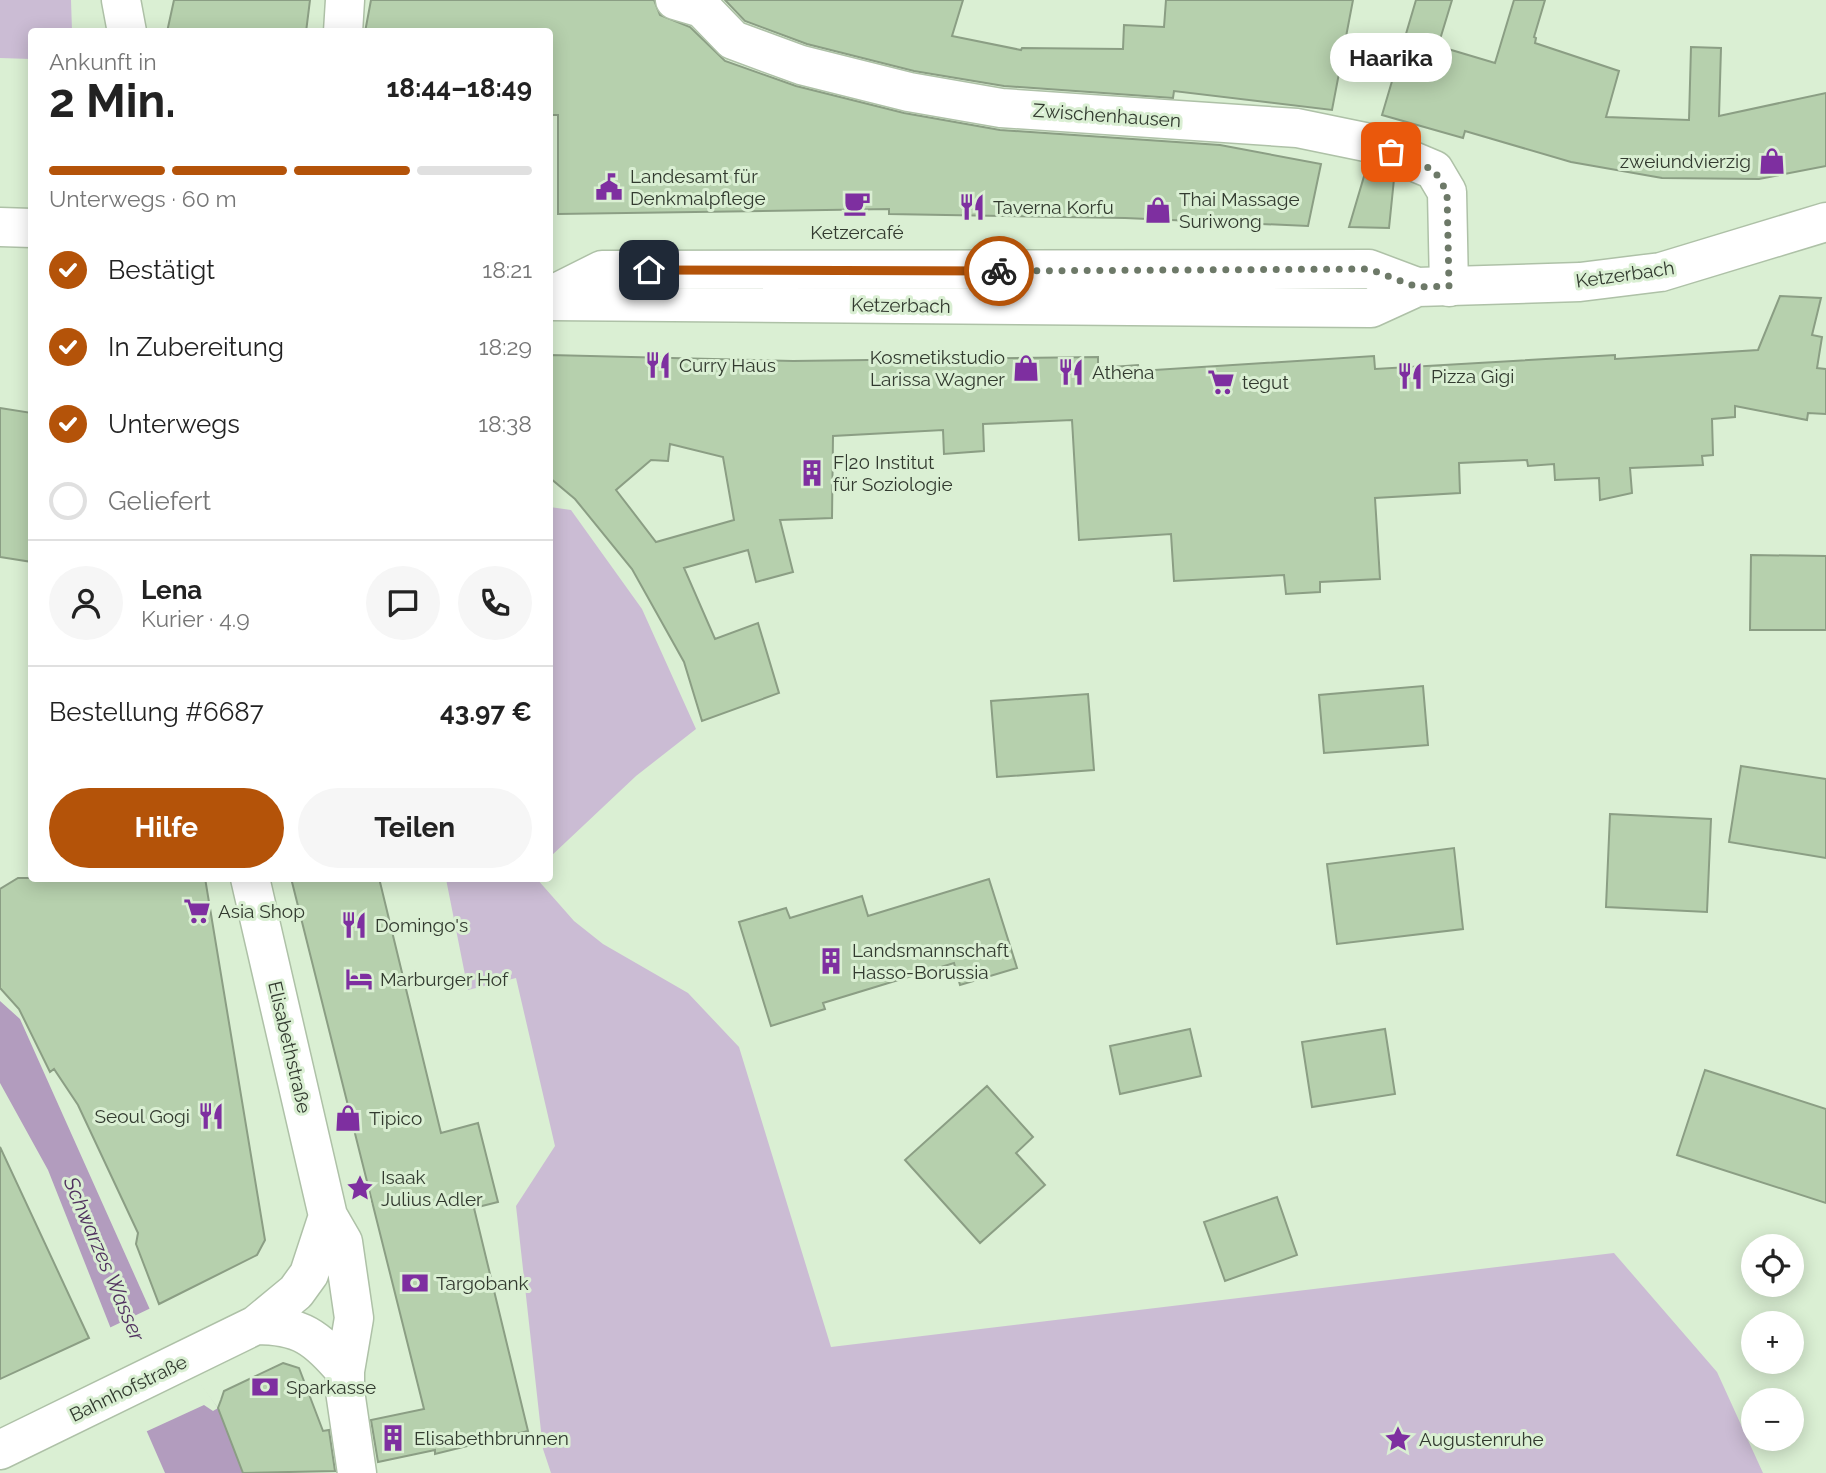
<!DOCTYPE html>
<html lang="de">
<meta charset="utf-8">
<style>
:root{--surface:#fff;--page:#f6f6f6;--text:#222;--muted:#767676;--line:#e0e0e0;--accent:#b45309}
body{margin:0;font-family:Raleway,sans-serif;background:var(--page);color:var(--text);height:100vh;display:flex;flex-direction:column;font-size:26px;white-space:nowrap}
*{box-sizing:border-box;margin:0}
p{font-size:23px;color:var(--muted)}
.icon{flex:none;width:38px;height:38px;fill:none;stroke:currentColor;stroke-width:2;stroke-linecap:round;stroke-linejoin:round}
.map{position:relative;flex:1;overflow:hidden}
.sheet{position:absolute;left:28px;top:28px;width:525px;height:854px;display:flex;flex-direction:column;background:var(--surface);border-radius:7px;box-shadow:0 4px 18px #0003}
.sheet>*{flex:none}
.tools{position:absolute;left:1741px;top:1234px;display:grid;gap:14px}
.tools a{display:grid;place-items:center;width:63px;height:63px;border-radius:50%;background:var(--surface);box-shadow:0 4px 18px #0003;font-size:35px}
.pin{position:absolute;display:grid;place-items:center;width:60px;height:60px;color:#fff;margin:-30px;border-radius:14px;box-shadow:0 4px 10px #0006}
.courier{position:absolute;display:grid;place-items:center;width:70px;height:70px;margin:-35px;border:5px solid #b45309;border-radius:50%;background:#fff;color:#222;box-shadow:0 2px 9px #0007}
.bubble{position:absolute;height:49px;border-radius:24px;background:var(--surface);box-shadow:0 4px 18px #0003;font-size:23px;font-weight:700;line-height:49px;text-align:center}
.head em{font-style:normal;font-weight:700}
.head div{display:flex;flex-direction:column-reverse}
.head{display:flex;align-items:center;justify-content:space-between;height:119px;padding:0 21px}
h1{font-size:46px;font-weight:700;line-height:52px}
.bar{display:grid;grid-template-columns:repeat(4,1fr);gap:10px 7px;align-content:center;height:84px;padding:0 21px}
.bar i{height:9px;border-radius:5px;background:var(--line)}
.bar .active{background:var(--accent)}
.bar p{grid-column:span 4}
.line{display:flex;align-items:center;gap:18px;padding:0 21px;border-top:2px solid var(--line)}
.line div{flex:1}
.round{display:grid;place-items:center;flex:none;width:74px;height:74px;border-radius:37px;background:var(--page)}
ol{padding:0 21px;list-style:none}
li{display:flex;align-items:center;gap:21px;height:77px}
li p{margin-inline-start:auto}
li .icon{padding:7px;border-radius:50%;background:var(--accent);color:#fff;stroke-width:4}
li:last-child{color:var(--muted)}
li i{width:38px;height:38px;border:4px solid var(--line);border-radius:50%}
.action{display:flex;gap:14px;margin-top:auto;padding:14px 21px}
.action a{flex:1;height:80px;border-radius:42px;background:var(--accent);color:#fff;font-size:28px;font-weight:700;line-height:80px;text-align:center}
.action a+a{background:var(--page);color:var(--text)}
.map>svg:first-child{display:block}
.green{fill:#cbbcd4}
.water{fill:#b29cbe}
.pier{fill:#daefd3}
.building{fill:#b6d0ad;stroke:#8b9e84;stroke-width:2;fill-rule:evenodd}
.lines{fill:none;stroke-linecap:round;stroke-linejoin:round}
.minor-casing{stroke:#aec1a7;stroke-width:41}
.major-casing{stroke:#aec1a7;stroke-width:41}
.minor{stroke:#fff;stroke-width:38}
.major{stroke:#fff;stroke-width:38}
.done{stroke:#6d7968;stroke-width:7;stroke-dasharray:0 12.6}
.route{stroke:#b45309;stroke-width:9}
.labels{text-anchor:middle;stroke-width:6;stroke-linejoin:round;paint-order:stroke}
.street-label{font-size:19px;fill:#323a2f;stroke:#daefd3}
.poi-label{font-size:19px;fill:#323a2f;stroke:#daefd3;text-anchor:start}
.water-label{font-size:21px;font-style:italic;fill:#50315f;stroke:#daefd3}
</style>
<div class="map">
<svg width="1826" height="1473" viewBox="0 0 1826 1473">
<rect width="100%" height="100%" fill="#daefd3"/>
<path class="green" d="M0,0h71l1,31 -40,1 -1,27 -31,-1z
M550,507l21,3 71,99 54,120 -60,47 -86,81z
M446,879h91l37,42 29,23 85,49 51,54 92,300 783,-94 103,119 46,101h-1212l-8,-24 -27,-243 39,-60 -39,-168 -48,12z"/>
<path class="water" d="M0,1001l20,18 140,313 58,76 26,65h-79l-21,-48 -29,-86 -67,-169 -48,-87z"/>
<path class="pier" d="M153,1307l10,23 55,78 -5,3 -9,-6 -61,28 -36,-104z"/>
<path class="building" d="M174,0h136l-4,32h-139z
M371,0h283l6,15 30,12 35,34 71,25 108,27 96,17 220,15 101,19 -13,62 -183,-8 -236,-4v-5l-331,5v-99h-8v-83h-185z
M725,0h238l-11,36 69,14 1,-2 101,1 1,-24 40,2 2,-27h187l-21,110 -158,-19 -1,7 -169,-12 -90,-15 -107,-27 -62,-23z
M1416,0h36l-14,46 57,17 19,-63h31l-11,37 2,1 -1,5 84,28 -13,46 83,3 2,-73 30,1 -2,68 107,-23v73l-67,13 -97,-1 -91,-16 -106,-31 -2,7 -81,-23z
M1365,173l29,6 -5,49 -40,-1z
M1780,296l41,2 -9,37 10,2 -5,31 9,1v45l-18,-1 -1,7 -72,-14v11l-23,2 1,36 -11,1 1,9 -73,3 2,25 -32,7 -1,-22 -44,2 -1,-16 -26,2 -1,-6 -68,3 1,30 -85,5 5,81 -60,3v10l-34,2 -2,-19 -110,6 -3,-47 -92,6 -7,-120 -89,4 1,27 -40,3 -1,-24 -110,6 -1,82 -52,2 13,52 -37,10 -8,-32 -64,18 31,71 43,-16 21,70 -77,28 -18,-59 -52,-93 -57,-70 -25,-21v-123l243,6 305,-4v11l40,-3 1,6 235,-15 1,13 240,-14v4l143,-9zM670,444l53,13 11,63 -78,22 -40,-52 35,-30 17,1z
M0,408l32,5v149l-32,-5z
M1751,555l75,1v74h-76z
M1423,686l5,59 -104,8 -5,-58z
M1088,694l6,76 -97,7 -6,-76z
M1741,766l85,13v79l-97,-16z
M1610,814l101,5 -4,93 -101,-5z
M1454,848l9,81 -126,15 -10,-80z
M18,878h187l60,362 -8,15 -98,49 -23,-60 2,-11 -60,-128 -24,-36 -4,3 -31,-63 -19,-21v-99z
M291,878h88l62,255 37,-10 20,79 -24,6 54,223 -93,23v-4l-57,12 -7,-42 53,-11z
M989,879l28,89 -57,17 -6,-22 -131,40 2,6 -54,17 -32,-104 47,-14 4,10 72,-22 6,20z
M1190,1029l11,47 -81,18 -10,-48z
M1385,1029l10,65 -83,13 -10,-65z
M1705,1070l121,39v94l-149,-48z
M987,1086l46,51 -17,16 29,32 -65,58 -75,-83z
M0,1147l89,191 -89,41z
M1277,1197l20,58 -72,26 -21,-59z
M283,1363l16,5 24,63 6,-1 6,41 -92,2 -25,-65 3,-8 3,-9z"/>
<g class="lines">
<defs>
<path id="minor" d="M675,0l27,8 31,32 68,25 108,27 92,16 296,20 73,15 64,27 13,22 2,95
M343,32l2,-32"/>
<path id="major" d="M121,0l6,32
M0,227l32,1
M550,296l52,-26 767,-1 48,18 163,-5 81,-10 165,-50
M550,301l821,7 46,-21
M250,878l78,338 15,26 11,76 -9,53v20l12,82
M256,1325c45,0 61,13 89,46
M0,1450l256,-125 40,-33 13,-18 19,-58"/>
</defs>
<use href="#minor" class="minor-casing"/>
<use href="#major" class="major-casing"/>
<use href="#minor" class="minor"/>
<use href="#major" class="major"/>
</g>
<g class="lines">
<path class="done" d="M999,271l370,-2 48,18 32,-1 -2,-94 -13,-22 -43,-18"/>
<path class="route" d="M649,270l350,1"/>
</g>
<defs>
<symbol id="shop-bare" viewBox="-9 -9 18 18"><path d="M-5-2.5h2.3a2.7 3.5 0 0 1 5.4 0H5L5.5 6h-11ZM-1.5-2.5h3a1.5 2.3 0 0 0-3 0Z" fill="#7e2fa0" stroke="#daefd3" stroke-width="2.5" paint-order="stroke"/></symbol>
<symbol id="civic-bare" viewBox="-9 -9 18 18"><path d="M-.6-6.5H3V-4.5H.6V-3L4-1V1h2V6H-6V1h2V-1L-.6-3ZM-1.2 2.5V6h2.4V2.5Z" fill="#7e2fa0" stroke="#daefd3" stroke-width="2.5" paint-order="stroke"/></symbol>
<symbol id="cafe-bare" viewBox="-9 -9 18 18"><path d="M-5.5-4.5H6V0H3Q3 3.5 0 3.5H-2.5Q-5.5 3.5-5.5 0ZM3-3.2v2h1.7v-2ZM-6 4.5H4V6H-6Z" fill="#7e2fa0" stroke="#daefd3" stroke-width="2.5" paint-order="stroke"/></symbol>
<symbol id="restaurant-bare" viewBox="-9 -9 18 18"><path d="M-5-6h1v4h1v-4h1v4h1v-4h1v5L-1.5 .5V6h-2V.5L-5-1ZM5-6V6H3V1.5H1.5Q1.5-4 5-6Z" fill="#7e2fa0" stroke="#daefd3" stroke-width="2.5" paint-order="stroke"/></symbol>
<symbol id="supermarket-bare" viewBox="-9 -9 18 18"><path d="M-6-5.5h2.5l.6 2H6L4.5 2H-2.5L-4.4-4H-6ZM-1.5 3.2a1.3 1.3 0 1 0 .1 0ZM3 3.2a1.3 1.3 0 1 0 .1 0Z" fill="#7e2fa0" stroke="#daefd3" stroke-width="2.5" paint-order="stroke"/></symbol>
<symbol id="building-bare" viewBox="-9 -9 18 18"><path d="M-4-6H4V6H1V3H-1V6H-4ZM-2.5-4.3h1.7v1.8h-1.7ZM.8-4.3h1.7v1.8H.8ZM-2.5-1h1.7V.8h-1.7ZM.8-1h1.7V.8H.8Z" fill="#7e2fa0" stroke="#daefd3" stroke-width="2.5" paint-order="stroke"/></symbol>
<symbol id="hotel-bare" viewBox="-9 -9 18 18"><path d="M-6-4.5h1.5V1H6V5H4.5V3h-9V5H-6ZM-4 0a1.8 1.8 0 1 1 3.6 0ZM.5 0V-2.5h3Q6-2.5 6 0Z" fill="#7e2fa0" stroke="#daefd3" stroke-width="2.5" paint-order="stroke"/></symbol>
<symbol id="sight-bare" viewBox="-9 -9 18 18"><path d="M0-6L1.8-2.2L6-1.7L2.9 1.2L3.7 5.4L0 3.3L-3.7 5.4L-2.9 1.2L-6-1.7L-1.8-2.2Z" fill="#7e2fa0" stroke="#daefd3" stroke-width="2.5" paint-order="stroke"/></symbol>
<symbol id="bank-bare" viewBox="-9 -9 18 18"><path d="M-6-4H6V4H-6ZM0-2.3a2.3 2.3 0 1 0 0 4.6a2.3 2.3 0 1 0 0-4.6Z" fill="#7e2fa0" stroke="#daefd3" stroke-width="2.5" paint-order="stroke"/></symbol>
</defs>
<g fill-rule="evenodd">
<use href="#shop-bare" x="1753" y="142" width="38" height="38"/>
<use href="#civic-bare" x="590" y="168" width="38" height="38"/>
<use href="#cafe-bare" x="838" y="184" width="38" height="38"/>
<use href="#restaurant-bare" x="953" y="188" width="38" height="38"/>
<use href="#shop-bare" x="1139" y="191" width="38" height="38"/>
<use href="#restaurant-bare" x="639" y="346" width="38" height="38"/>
<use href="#shop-bare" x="1007" y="349" width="38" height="38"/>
<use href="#restaurant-bare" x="1052" y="353" width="38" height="38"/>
<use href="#restaurant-bare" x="1391" y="357" width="38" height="38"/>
<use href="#supermarket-bare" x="1202" y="363" width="38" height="38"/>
<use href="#building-bare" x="793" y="454" width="38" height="38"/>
<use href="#supermarket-bare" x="178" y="892" width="38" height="38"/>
<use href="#restaurant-bare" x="335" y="906" width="38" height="38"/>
<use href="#building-bare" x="812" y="942" width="38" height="38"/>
<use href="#hotel-bare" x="340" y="960" width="38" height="38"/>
<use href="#restaurant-bare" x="192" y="1097" width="38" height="38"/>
<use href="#shop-bare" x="329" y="1099" width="38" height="38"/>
<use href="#sight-bare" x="341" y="1169" width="38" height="38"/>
<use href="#bank-bare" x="396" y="1264" width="38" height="38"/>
<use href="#bank-bare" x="246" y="1368" width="38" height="38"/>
<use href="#building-bare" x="374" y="1419" width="38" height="38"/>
<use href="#sight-bare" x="1379" y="1420" width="38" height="38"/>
</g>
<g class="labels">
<g class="street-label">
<text transform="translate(1107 115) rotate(4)" y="7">Zwischenhausen</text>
<text transform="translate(1625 274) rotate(-8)" y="7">Ketzerbach</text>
<text transform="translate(901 305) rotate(1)" y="7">Ketzerbach</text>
<text transform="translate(290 1047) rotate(77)" y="7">Elisabethstraße</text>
<text transform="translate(128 1388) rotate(-26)" y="7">Bahnhofstraße</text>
</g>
<g class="poi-label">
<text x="1751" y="168" text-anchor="end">zweiundvierzig</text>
<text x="630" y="183">Landesamt für<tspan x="630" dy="22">Denkmalpflege</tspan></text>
<text x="1179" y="206">Thai Massage<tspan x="1179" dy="22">Suriwong</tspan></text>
<text x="993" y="214">Taverna Korfu</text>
<text x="857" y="239" text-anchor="middle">Ketzercafé</text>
<text x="1005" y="364" text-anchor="end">Kosmetikstudio<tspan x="1005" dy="22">Larissa Wagner</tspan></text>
<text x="679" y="372">Curry Haus</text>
<text x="1092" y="379">Athena</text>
<text x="1431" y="383">Pizza Gigi</text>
<text x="1242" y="389">tegut</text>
<text x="833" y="469">F|20 Institut<tspan x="833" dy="22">für Soziologie</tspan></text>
<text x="218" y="918">Asia Shop</text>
<text x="375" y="932">Domingo's</text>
<text x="852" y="957">Landsmannschaft<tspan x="852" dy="22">Hasso-Borussia</tspan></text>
<text x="380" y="986">Marburger Hof</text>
<text x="190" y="1123" text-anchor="end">Seoul Gogi</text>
<text x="369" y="1125">Tipico</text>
<text x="381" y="1184">Isaak<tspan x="381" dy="22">Julius Adler</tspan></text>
<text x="436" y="1290">Targobank</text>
<text x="286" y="1394">Sparkasse</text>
<text x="414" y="1445">Elisabethbrunnen</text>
<text x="1419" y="1446">Augustenruhe</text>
</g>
<g class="water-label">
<text transform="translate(104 1259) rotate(67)" y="7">Schwarzes Wasser</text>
</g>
</g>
</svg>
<div class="tools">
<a><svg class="icon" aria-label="locate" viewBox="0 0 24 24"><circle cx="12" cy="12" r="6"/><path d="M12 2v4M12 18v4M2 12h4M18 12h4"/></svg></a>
<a>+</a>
<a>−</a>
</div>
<div class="pin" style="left:1391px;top:152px;background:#ea580c"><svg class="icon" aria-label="bag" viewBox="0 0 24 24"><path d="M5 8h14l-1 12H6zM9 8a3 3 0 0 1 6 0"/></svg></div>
<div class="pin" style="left:649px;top:270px;background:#1f2937"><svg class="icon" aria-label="home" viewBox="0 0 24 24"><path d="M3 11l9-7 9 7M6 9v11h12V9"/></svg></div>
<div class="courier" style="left:999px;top:271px"><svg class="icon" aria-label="bike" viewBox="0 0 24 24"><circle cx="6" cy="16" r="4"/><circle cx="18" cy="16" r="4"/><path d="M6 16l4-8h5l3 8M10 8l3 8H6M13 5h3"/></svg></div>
<div class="bubble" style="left:1330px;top:33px;width:122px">Haarika</div>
<section class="sheet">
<div class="head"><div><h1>2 Min.</h1><p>Ankunft in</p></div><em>18:44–18:49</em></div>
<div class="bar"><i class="active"></i><i class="active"></i><i class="active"></i><i></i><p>Unterwegs · 60 m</p></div>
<ol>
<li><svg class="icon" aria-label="check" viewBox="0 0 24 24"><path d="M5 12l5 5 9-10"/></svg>Bestätigt<p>18:21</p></li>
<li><svg class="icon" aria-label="check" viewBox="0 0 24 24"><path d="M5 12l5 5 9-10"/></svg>In Zubereitung<p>18:29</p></li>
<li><svg class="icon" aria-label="check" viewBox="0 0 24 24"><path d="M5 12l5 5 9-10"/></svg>Unterwegs<p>18:38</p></li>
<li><i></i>Geliefert</li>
</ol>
<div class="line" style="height:126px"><a class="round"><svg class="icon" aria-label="person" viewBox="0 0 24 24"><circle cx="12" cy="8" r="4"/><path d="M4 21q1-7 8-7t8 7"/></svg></a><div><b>Lena</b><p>Kurier · 4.9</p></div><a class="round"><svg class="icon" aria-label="chat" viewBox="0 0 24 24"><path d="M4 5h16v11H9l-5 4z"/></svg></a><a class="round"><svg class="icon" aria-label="phone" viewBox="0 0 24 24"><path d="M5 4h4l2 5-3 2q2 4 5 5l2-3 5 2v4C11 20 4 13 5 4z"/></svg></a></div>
<div class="line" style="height:91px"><div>Bestellung #6687</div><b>43.97 €</b></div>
<div class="action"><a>Hilfe</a><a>Teilen</a></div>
</section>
</div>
